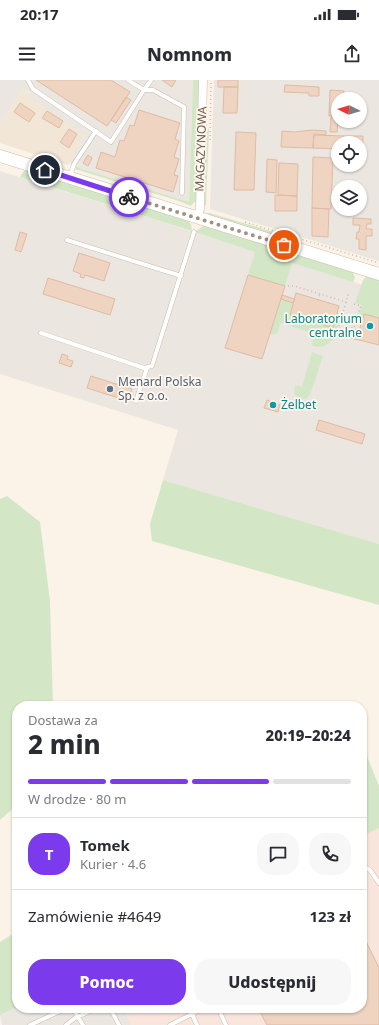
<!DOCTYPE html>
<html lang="pl">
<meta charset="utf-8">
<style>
:root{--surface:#fff;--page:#f7f7f7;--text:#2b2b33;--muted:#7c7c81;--line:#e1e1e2;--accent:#7c3aed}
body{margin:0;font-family:"Noto Sans",sans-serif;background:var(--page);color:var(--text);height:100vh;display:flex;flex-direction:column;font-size:15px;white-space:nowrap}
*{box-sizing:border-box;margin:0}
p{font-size:13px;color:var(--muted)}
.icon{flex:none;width:22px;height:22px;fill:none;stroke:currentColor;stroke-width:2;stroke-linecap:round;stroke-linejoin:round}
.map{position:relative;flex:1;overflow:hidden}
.details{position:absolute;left:12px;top:621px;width:355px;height:312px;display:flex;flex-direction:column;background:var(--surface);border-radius:16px;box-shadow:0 1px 3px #0004}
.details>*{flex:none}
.needle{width:26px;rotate:275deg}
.tools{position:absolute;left:331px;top:12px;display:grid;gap:8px}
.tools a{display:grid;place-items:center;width:36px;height:36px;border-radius:50%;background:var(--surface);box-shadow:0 1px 3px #0004;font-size:20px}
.pin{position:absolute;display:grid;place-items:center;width:34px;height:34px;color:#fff;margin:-17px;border:2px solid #fff;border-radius:50%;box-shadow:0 1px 4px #0007}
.courier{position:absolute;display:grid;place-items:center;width:40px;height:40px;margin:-20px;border:3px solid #7c3aed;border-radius:50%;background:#fff;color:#222;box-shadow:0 1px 5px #0007}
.summary em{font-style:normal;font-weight:800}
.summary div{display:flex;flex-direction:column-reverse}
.summary{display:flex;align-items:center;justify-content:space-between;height:68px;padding:0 16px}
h1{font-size:26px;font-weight:800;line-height:30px}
.bar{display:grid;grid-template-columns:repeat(4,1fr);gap:6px 4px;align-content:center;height:48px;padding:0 16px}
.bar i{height:5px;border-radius:3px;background:var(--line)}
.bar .selected{background:var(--accent)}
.bar p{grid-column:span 4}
.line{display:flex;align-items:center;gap:10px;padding:0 16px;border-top:1px solid var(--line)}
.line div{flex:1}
.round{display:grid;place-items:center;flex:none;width:42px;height:42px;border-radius:16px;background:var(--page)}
.primary-button{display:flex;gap:8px;margin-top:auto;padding:8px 16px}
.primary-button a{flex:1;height:46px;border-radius:16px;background:var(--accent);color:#fff;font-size:16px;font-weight:800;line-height:46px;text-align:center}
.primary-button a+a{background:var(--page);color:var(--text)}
.status{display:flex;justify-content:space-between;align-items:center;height:28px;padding:0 20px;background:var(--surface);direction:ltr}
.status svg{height:11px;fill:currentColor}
header{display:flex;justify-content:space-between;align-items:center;height:52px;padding:0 16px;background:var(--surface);font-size:18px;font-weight:800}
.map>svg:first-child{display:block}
.residential{fill:#f2e6d6}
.commercial{fill:#fae5dc}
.industrial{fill:#ebe6e0;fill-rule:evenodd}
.green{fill:#d3e7c6}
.building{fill:#eed4c1;stroke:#dfbba3}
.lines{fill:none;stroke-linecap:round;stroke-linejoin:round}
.lane-casing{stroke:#ccbcae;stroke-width:5}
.street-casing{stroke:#ccbcae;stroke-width:9}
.secondary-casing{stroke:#cebcac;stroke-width:13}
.path{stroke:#d3b7a4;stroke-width:1.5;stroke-dasharray:1 3;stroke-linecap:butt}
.lane{stroke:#fff;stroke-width:4}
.street{stroke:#fff;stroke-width:8}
.secondary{stroke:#fff;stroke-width:12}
.done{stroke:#a29083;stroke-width:4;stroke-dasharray:0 7.2}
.route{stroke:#7c3aed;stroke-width:5}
.culture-dot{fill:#0f9aa8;stroke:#fef7ed;stroke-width:1.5}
.service-dot{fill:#5c6f8a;stroke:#fef7ed;stroke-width:1.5}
.labels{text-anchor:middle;stroke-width:3.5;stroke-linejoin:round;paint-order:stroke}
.street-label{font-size:12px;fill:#725b4d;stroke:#fef7ed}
.culture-label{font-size:12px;fill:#0d838f;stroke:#fef7ed;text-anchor:end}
.service-label{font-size:12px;fill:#4e5e75;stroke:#fef7ed;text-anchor:start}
</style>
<div class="status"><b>20:17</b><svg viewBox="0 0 49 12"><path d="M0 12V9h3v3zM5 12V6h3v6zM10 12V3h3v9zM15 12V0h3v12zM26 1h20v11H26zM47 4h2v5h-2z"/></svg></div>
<header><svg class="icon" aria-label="menu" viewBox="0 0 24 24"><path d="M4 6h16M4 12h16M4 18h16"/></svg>Nomnom<svg class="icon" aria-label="share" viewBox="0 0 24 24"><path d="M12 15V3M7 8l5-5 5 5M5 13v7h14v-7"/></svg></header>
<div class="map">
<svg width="379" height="945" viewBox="0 0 379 945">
<rect width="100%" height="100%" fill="#fbf3e7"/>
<path class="residential" d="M23,9l62,47 -17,29 -68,-22v-18z"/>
<path class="commercial" d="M379,748v197h-248l-6,-13 9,-4h228v-172z"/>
<path class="industrial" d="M0,0h193l-4,122 -110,-34 -2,-3 -8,-2 16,-27 -55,-39v-4l-7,-4 -23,36z
M214,0h165v181l-169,-52zM338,19h22v22h-22zM338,63h22v22h-22zM338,107h22v22h-22z
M0,91l379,119v254l-216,-64 15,-50 -178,-56z
M17,927v1h117l-9,4 6,13h-129l-2,-10z"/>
<path class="green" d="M193,0h8l-5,123 -2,-1 -3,4 -12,-5 -104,-32 1,-4 3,3 110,34z
M209,48l-3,77h-3l2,-72z
M27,90l159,49 5,5 1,7 -172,-54 3,-5z
M210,133l74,22 -4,3 -71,-21 -3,-3z
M203,146h5l144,45 3,6 -2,5 -61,-19 -7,23 -37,-11 7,-23 -60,-20z
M367,196l12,1v41l-15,-4 -2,8 -5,-1 5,-16 -7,-2 8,-23z
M281,219l12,4 -3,12 42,13 3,-6 4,1 -2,7h1c-6,12 -11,19 -25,16l-1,-2 3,-10 -34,-11 -4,10 -7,2z
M312,272l11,4 -13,39 -4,4h-6l-6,-5 1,-9 7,2z
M163,400l216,64v61l-227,-64 -2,-17z
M7,416l33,26 10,79 3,105h-36v99l-17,15v-321z
M362,664l17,42v42l-17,8z
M17,851v76l-17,8v-73z"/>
<path class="building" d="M36,0h75l19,12 -23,34z
M162,0h14l-4,7z
M218,0h20v7h-20z
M285,5l34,2v9h-10v-3l-25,-1z
M224,7h14l-1,26h-14z
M330,10l14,1 -1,8h-5v17h-9z
M126,17l5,3 -15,23 -5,-3z
M20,23l15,10 -6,9 -15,-10z
M139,30l41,13 -5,16 4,2 -5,16 5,2 -5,16 4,1 -5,16 -77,-24 5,-16 14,5 5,-17 4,1 6,-16 4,1z
M47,31l16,10 -4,7 -17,-10z
M331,37l7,1 -1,14h-7z
M69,49l8,5 -8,14 -9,-6z
M313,50l13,1v4l-12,-1 -1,14 -32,-1 1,-16 12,1z
M236,52l20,1 -2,57h-20z
M314,55l30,1v7h-6v6l-25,-1z
M344,56h19v13h-3v-6h-16z
M88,75l4,3 -4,8 -5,-3z
M313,77l20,1 -2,51 -19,-1z
M267,79l10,1 -1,33 -10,-1z
M279,83l19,1 -1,32 -19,-1z
M275,115l22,1v15h-22z
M312,128l17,1 -1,28 -16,-1z
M353,138l18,1v5h-4l-1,5h6v7h-6v14l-7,-1v-10h-3l1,-7h2l1,-7h-7z
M20,152l7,2 -6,18 -6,-2z
M79,173l31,10 -6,18 -19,-6 -1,3 -4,-1 1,-3 -8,-3z
M248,195l37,11 -23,73 -37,-11z
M48,198l67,21 -5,16 -67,-21z
M296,213l43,13 -6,22 -43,-13z
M282,215l13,4 -2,4 -12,-4z
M364,234l15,4v27l-28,-7 4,-9 4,2z
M62,274l6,2 -1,3 6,2 -2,6 -12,-4z
M91,296l41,13 -4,12 -41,-13z
M267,320l13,5 -2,7 -14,-4z
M319,340l46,14 -3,10 -46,-14z
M362,853l17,35v57h-112l-9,-17h104z"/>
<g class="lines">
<defs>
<path id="lane" d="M28,0l5,9 78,53 33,-52 -16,-10
M151,0l-7,10h9l31,17 -2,86
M70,96l4,-12 22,-33
M67,160l114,36
M41,253l103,35 8,-2 42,-134
M136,321l11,-33
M362,785l8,5 9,13
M66,928l9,4 8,13
M110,928l9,17
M218,928l8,17
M192,934l5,11
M30,945l37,-17
M66,945l9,-7 22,-10
M170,945l34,-17"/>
<path id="street" d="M197,138l3,-9 3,-129"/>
<path id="secondary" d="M0,76l379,118"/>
</defs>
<use href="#lane" class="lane-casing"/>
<use href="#street" class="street-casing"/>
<use href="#secondary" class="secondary-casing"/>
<path class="path" d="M210,60l1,-60
M245,142l134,41
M288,206h6l52,16
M318,220l2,-6
M337,234l5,2
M335,240l5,2
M341,253l-3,-4 11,-37
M341,256l5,-1 3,-8 5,1 7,-22 -10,-3"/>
<use href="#lane" class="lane"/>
<use href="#street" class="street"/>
<use href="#secondary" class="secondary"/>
</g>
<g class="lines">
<path class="done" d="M129,117l155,48"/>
<path class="route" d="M45,90l84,27"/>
</g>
<g class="culture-dot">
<circle cx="370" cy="246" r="4"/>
<circle cx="273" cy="325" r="4"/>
</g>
<circle class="service-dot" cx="110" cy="309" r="4"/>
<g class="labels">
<g class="street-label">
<text transform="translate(201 69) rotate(-88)" y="4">MAGAZYNOWA</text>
</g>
<g class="culture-label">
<text x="362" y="243">Laboratorium<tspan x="362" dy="14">centralne</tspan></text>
<text x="281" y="329" text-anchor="start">Żelbet</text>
</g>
<g class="service-label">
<text x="118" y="306">Menard Polska<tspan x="118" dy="14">Sp. z o.o.</tspan></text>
</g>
</g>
</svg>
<div class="tools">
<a><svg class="needle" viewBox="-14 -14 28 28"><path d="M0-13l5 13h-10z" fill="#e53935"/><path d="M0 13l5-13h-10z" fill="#7c7c81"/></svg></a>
<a><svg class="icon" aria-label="locate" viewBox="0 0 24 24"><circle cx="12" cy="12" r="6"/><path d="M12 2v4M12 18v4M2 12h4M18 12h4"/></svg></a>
<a><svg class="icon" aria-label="layers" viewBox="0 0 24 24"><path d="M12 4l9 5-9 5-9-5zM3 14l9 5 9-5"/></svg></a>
</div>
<div class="pin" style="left:284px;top:165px;background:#ea580c"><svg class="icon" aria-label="bag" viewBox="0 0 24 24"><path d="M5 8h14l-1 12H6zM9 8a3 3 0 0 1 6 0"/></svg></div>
<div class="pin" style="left:45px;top:90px;background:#1f2937"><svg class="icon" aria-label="home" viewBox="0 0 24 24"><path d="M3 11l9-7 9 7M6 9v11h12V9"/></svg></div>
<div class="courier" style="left:129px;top:117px"><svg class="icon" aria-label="bike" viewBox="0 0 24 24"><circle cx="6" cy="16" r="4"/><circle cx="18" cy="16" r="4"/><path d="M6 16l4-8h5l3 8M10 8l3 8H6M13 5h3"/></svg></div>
<section class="details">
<div class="summary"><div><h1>2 min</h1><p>Dostawa za</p></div><em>20:19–20:24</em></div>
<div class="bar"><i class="selected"></i><i class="selected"></i><i class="selected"></i><i></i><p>W drodze · 80 m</p></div>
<div class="line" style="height:72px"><b class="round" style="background:var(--accent);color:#fff">T</b><div><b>Tomek</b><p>Kurier · 4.6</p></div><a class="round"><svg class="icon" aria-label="chat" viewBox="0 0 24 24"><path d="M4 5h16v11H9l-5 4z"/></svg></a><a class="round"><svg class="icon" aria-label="phone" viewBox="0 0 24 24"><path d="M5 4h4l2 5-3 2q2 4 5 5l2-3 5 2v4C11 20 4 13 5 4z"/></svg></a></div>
<div class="line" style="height:52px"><div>Zamówienie #4649</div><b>123 zł</b></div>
<div class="primary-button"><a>Pomoc</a><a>Udostępnij</a></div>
</section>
</div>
